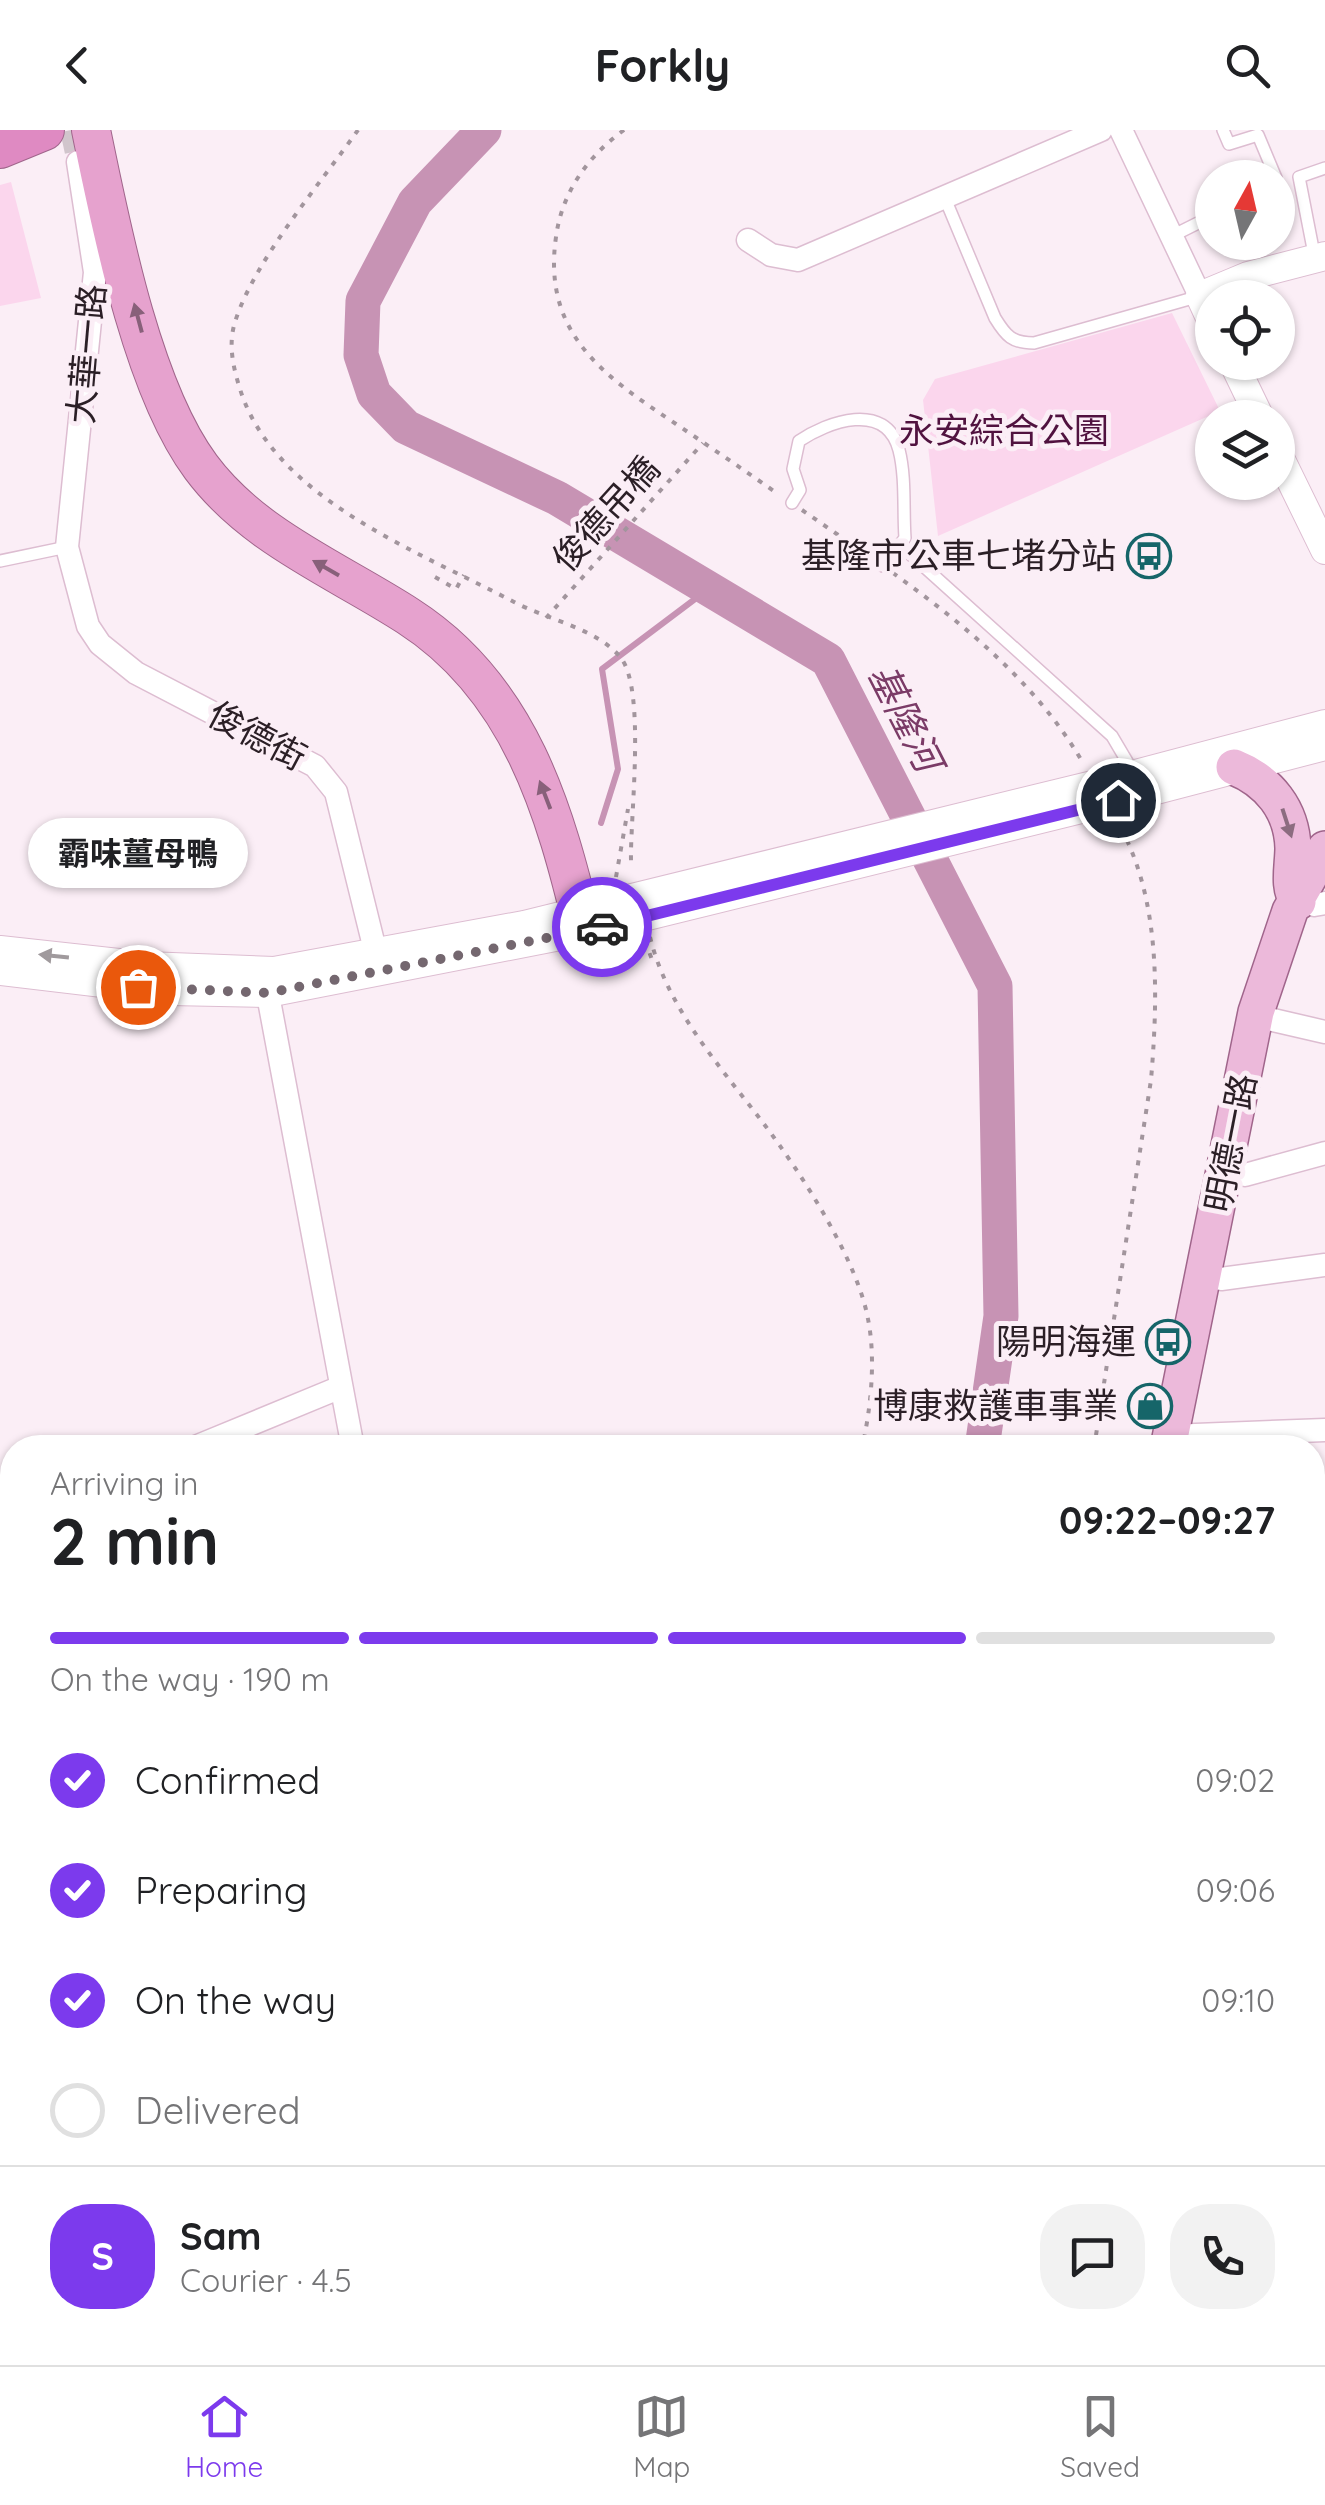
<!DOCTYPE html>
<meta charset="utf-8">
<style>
:root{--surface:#fff;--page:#f2f2f2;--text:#202124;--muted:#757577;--line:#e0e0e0;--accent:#7c3aed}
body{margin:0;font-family:Quicksand,"Noto Sans TC",sans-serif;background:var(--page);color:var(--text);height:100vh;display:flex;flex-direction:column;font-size:38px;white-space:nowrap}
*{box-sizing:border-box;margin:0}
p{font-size:32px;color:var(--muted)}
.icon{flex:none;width:55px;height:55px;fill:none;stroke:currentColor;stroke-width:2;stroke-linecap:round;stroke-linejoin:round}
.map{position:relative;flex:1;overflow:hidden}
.drawer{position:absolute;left:0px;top:1305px;width:1325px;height:930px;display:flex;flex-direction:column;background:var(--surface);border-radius:40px 40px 0 0;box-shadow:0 2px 8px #0004}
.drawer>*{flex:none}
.needle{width:65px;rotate:8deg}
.buttons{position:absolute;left:1195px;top:30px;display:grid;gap:20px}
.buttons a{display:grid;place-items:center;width:100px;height:100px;border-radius:50%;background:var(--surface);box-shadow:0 2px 8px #0004;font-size:50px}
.pin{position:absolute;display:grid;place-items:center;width:85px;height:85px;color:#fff;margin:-42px;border:5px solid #fff;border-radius:50%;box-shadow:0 2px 10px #0007}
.courier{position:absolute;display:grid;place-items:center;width:100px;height:100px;margin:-50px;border:8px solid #7c3aed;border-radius:50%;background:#fff;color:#222;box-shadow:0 2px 12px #0007}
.bubble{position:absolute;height:70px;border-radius:35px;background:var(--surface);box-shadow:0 2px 8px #0004;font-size:32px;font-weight:700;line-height:70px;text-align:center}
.overview em{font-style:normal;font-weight:700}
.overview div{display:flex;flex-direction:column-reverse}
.overview{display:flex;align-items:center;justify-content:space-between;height:170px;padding:0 50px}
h1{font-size:65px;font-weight:700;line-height:75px}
.bar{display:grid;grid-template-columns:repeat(4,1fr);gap:15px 10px;align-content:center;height:120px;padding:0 50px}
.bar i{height:12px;border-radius:8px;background:var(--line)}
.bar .active{background:var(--accent)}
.bar p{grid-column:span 4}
.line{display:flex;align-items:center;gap:25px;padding:0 50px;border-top:2px solid var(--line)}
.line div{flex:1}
.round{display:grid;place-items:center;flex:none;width:105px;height:105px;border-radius:40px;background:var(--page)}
ol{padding:0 50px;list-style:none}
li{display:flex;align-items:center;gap:30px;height:110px}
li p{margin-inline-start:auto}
li .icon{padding:10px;border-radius:50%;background:var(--accent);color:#fff;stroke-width:4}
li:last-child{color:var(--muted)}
li i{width:55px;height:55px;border:5px solid var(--line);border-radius:50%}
header{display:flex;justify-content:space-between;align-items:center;height:130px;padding:0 50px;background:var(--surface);font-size:45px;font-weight:700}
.tabs{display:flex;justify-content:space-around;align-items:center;height:140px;border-top:2px solid var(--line);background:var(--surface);font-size:28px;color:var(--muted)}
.tabs a{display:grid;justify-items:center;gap:5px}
.tabs .active{color:var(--accent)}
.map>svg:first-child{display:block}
.built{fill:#feddf1}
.grass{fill:url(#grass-tufts)}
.green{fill:#fbd6ed}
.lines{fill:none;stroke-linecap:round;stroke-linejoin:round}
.stream{stroke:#c793b4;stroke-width:6}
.river{stroke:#c793b4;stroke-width:35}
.minor-tunnel{stroke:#d1c5cc;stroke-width:22;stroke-dasharray:22 11;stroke-linecap:butt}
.service-casing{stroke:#ddbdd1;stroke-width:14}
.minor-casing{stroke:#ddbdd1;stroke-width:25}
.tertiary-casing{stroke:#ddbdd1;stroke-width:30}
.primary-casing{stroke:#a0658b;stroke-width:38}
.trunk-casing{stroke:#a0658b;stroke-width:40}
.motorway-casing{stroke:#a0658b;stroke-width:42}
.path{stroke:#a2959d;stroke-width:4;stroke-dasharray:5 8;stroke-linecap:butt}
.service{stroke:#fff;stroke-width:11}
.minor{stroke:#fff;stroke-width:22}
.tertiary{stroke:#fff;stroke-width:28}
.primary{stroke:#ecb9da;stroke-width:35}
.trunk{stroke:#e6a2ce;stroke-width:38}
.motorway{stroke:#df8ac2;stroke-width:40}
.rail-casing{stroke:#80737b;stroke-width:10}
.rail{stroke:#fbeef6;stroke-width:6;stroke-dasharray:19;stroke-linecap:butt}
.tertiary-bridge-casing{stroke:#ddbdd1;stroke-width:30;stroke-linecap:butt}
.tertiary-bridge{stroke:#fff;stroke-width:28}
.oneway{fill:#88607a}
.oneway2{fill:#8c6c80}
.oneway3{fill:#a09a9d}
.done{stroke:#74676f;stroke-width:10;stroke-dasharray:0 18}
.route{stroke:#7c3aed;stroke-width:12}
.labels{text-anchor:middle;stroke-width:10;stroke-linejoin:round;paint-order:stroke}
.street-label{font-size:35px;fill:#2b1f26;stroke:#fbeef6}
.park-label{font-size:35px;fill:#50123f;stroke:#fbeef6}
.poi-label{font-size:35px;fill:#2b1f26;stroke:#fbeef6;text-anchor:end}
.water-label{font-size:38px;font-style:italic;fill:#7b3b67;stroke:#fbeef6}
</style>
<header><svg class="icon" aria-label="back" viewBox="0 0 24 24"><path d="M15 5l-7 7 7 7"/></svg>Forkly<svg class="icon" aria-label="search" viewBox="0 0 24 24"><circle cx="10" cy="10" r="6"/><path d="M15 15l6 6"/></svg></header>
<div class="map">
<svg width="1325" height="2235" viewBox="0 0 1325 2235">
<defs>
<pattern id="grass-tufts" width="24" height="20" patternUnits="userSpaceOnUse" patternTransform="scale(2.5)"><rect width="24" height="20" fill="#fbd6ed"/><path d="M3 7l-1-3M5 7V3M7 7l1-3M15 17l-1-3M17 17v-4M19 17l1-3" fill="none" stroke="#d7b7cb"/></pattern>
</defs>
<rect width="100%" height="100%" fill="#fbeef6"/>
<path class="built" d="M1325,1698v529l-26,8h-882l12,-13h883v-517z"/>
<path class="grass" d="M1313,1362l12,1v189h-12z"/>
<path class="green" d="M11,52l30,116 -41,8v-121z
M1172,183l48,98 -282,125 -15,-136 12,-21z"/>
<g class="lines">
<path class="stream" d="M601,693l17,-54 -16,-100 109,-82
M206,2222l13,13"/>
<path class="river" d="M484,0l-69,72 -52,99 -2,54 13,39 32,33 151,71 271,162 167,326 6,330 -19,132
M0,2044l12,9"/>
<path class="minor-tunnel" d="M71,0l7,32"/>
<defs>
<path id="service" d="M1223,0l6,14 29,-9 18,43
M944,66l51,122c11,18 17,25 39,25l166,-47
M1172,106l40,-20
M1315,129l-16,-82 26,-9
M792,373l8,-13 -7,-21 6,-28c28,-19 87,-41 100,9 7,27 4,61 6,88l-22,28
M900,415l212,191 23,39
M0,431l67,-14"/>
<path id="minor" d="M1121,0l79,166
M78,32l17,110 -28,275 21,79 12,18 36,29 179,93 21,26 43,174
M748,110l23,15 27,5 303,-130
M1314,775l11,-2
M265,849l88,469
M1273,890l52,12
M1226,1042l19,3 80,-22
M1221,1149l104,-14
M1170,1306l155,-6
M193,1318l148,-61
M0,1396l12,-5"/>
<path id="tertiary" d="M1212,192l-12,-26 48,-20 77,-20
M1233,232l27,56
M1278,324l47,96
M1113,650l212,-56
M1118,670l207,-54
M0,820l146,16 128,5 250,-46 73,-18
M0,841l170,20 98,2 333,-65
M1312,1687l13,-8"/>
<path id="primary" d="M1234,637c35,14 58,43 59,81 0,18 -6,40 5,54
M1168,1318l88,-436 34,-101 35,-62
M323,2235l27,-13
M376,2235l15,-13"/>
<path id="trunk" d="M91,0c20,97 51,258 110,337 52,70 136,103 207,149 112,72 147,194 176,316"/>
<path id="motorway" d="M0,18l44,-18"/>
</defs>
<use href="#service" class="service-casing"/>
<use href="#minor" class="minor-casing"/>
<use href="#tertiary" class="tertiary-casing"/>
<use href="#primary" class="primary-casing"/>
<use href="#trunk" class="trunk-casing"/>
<use href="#motorway" class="motorway-casing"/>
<path class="path" d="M358,0c-38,54 -104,131 -123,192 -7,22 -2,45 5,67 34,110 180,163 274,213 32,17 84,27 107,56 25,33 9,158 10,203
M624,0c-36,26 -62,62 -68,107 -14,97 48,139 120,187 34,23 68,46 102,70
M802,380l71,49
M893,443c72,52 145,112 190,190
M435,447l21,12 8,-14
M546,488l157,-175
M616,747l12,-68
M650,807c18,73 70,129 114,187 37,49 93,135 104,195 8,40 3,89 -6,129
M645,811l9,24
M1094,1318l57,-368c7,-84 10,-182 -33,-257
M0,1847l12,13
M0,2210l12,4
M70,2222l70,7 5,6"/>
<use href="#service" class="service"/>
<use href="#minor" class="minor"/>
<use href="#tertiary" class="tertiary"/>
<use href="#primary" class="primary"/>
<use href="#trunk" class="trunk"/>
<use href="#motorway" class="motorway"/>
<defs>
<path id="rail" d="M1312,1755l13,-7
M1312,2139l13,-6
M1312,2165l13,-7
M1312,2202l13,-5
M474,2235l17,-13
M1115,2235l26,-13
M1162,2235l32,-13
M1209,2235l22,-13
M1238,2235l29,-13
M1260,2235l33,-13"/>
</defs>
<use href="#rail" class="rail-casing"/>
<use href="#rail" class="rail"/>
<defs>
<path id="tertiary-bridge" d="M599,776l514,-126
M603,797l515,-127"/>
</defs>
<use href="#tertiary-bridge" class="tertiary-bridge-casing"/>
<use href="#tertiary-bridge" class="tertiary-bridge"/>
</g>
<defs><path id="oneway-solid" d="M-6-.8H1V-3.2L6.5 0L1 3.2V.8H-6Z" transform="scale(2.5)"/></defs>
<g class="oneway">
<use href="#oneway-solid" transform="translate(138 188) rotate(-105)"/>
<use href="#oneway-solid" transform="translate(326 438) rotate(-150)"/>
<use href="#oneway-solid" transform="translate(545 665) rotate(-111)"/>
</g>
<use class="oneway2" href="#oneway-solid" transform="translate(1287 693) rotate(72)"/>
<use class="oneway3" href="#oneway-solid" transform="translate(54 826) rotate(-174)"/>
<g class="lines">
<path class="done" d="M138,857l130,6 334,-66"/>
<path class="route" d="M602,797l516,-127"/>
</g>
<defs>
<symbol id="bus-ring" viewBox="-11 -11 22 22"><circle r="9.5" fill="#fbeef6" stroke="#166569" stroke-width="1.5"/><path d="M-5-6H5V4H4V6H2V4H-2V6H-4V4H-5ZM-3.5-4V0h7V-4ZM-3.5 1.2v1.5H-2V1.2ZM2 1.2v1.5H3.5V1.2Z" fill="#166569"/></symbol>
<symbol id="shop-ring" viewBox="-11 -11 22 22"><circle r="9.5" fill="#fbeef6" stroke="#166569" stroke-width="1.5"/><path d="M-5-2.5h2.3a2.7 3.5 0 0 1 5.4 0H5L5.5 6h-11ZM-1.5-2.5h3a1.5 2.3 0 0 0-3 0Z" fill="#166569"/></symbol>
</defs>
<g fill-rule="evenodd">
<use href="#bus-ring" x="1124" y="401" width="50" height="50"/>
<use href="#bus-ring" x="1143" y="1187" width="50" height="50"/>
<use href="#shop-ring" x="1125" y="1251" width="50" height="50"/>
</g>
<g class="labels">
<g class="street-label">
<text transform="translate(87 224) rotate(-85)" y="12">大華一路</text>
<text transform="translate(606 384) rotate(-48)" y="12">俊德吊橋</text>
<text transform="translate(257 606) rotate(28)" y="12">俊德街</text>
<text transform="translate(1231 1013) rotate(-79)" y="12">明德一路</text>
</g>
<g class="park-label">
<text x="1004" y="313">永安綜合公園</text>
</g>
<g class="poi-label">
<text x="1116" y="438">基隆市公車七堵分站</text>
<text x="1136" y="1224">陽明海運</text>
<text x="1118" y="1288">博康救護車事業</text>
</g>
<g class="water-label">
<text transform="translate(905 588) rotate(63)" y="13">基隆河</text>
</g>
</g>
</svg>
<div class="buttons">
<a><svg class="needle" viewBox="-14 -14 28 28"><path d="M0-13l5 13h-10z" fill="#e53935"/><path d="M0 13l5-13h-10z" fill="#757577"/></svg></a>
<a><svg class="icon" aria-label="locate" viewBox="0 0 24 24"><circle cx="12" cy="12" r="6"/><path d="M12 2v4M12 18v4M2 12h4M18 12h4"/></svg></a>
<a><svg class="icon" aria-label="layers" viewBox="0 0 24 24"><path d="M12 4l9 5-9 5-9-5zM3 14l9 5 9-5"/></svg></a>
</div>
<div class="pin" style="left:138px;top:857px;background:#ea580c"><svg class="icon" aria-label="bag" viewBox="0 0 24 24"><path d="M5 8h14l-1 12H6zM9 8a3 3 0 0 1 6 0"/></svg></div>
<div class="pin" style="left:1118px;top:670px;background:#1f2937"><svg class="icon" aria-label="home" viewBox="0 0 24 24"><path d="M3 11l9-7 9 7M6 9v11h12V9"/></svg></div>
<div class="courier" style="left:602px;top:797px"><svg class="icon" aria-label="car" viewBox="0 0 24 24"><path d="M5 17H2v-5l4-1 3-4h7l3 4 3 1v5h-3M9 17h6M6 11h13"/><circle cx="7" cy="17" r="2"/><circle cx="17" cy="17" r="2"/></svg></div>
<div class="bubble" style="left:28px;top:688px;width:220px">霸味薑母鴨</div>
<section class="drawer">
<div class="overview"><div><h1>2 min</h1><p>Arriving in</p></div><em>09:22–09:27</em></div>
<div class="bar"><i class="active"></i><i class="active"></i><i class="active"></i><i></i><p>On the way · 190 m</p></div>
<ol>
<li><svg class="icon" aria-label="check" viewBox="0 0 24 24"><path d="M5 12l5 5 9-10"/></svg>Confirmed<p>09:02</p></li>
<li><svg class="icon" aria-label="check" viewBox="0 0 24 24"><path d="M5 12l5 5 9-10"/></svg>Preparing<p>09:06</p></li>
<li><svg class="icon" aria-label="check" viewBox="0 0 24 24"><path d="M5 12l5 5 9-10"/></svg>On the way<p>09:10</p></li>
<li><i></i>Delivered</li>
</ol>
<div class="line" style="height:180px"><b class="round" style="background:var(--accent);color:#fff">S</b><div><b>Sam</b><p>Courier · 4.5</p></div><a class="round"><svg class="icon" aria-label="chat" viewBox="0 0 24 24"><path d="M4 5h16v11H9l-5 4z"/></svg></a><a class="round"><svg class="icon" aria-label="phone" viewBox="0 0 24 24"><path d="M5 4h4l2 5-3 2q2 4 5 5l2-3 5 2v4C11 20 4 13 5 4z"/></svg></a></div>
</section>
</div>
<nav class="tabs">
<a class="active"><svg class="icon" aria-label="home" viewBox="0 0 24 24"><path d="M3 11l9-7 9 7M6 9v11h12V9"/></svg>Home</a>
<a><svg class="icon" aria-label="map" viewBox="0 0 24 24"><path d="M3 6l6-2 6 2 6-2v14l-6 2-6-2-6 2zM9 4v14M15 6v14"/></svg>Map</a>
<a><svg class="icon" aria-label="saved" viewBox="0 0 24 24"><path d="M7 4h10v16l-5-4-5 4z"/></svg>Saved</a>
</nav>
